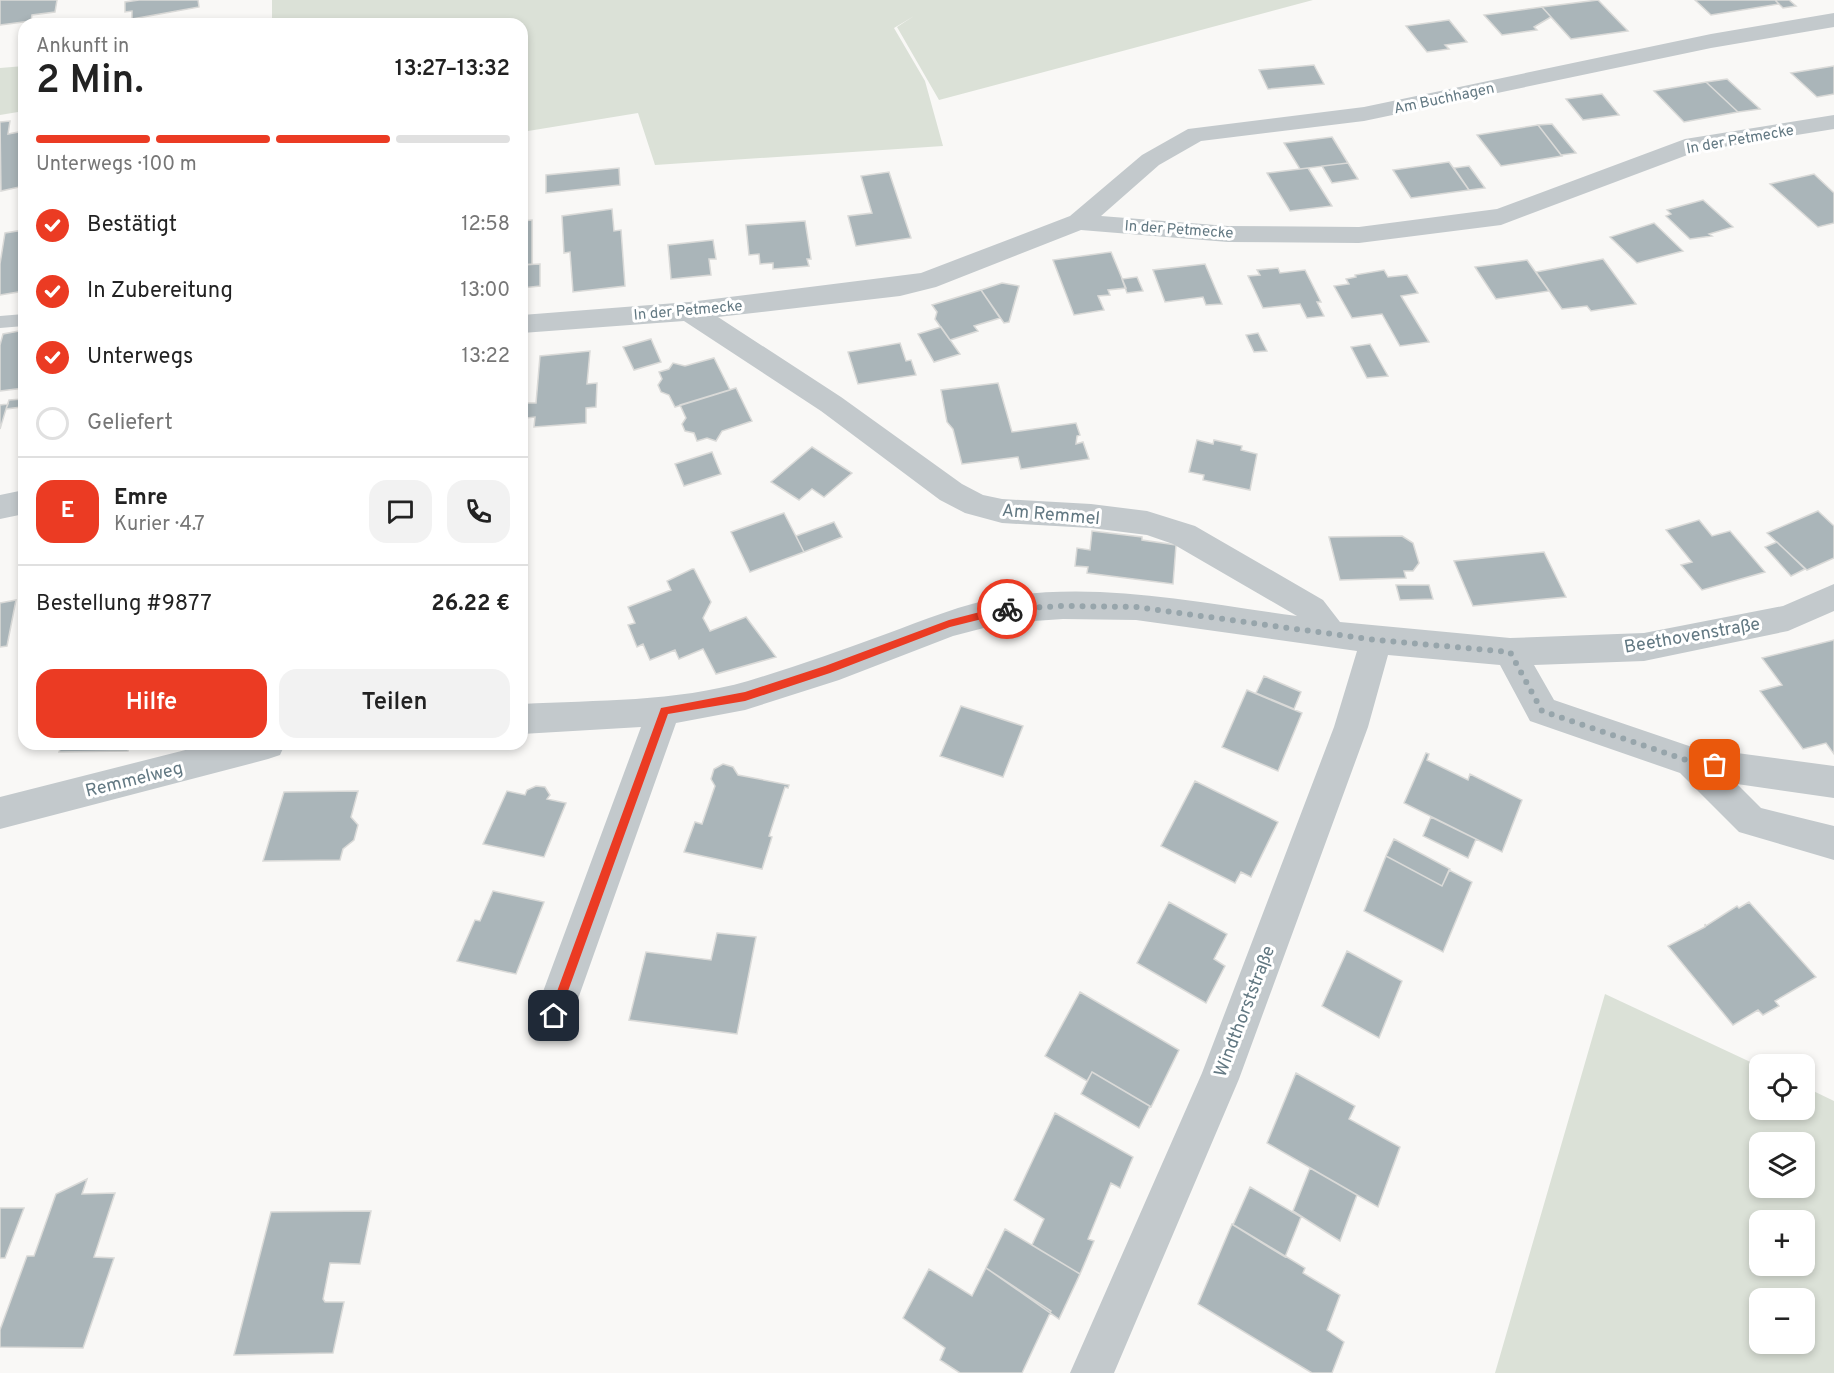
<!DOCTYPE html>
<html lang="de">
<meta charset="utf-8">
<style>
:root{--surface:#fff;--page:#f2f2f2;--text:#222;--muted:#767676;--line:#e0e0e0;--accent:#eb3b23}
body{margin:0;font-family:Overpass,sans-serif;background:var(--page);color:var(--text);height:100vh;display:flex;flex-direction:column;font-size:22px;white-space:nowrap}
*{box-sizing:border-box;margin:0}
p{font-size:20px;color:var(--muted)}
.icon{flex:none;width:33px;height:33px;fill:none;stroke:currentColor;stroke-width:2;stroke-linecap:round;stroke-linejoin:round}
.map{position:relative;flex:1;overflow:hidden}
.sheet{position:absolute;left:18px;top:18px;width:510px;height:732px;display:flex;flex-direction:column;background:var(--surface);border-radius:18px;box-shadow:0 3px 9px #0003}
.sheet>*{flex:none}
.fabs{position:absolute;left:1749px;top:1054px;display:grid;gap:12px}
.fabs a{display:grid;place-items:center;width:66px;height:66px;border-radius:12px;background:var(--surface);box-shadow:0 3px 9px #0003;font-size:30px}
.pin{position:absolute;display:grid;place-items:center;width:51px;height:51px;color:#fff;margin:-26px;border-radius:12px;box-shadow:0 3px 9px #0006}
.courier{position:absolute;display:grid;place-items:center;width:60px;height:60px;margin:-30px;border:4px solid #eb3b23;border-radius:50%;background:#fff;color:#222;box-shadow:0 2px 8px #0007}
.head em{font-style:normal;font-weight:600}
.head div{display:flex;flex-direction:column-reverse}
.head{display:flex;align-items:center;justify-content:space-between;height:102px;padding:0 18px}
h1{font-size:39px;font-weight:600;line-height:45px}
.bar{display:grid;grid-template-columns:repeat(4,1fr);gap:9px 6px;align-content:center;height:72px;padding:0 18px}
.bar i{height:8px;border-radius:4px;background:var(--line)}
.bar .current{background:var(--accent)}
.bar p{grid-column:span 4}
.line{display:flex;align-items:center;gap:15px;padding:0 18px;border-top:2px solid var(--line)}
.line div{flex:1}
.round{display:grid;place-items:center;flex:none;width:63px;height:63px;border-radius:18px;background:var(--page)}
ol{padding:0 18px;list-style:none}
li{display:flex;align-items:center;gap:18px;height:66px}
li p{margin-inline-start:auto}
li .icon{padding:6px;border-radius:50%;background:var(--accent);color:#fff;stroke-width:4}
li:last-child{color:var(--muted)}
li i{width:33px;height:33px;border:3px solid var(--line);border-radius:50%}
.primary-button{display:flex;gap:12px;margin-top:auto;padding:12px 18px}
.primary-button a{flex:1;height:69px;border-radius:18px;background:var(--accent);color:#fff;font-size:24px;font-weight:600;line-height:69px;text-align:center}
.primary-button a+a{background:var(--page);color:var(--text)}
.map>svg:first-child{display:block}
.green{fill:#dbe1d7;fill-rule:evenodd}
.building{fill:#aab5b9;stroke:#dadad8;stroke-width:1.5}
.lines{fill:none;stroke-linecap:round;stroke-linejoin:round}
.lane{fill:#c3c9cc;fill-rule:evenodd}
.street{fill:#c3c9cc;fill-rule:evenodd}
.route{fill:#eb3b23}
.done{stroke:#97a5ab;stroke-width:6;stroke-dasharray:0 10.8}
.labels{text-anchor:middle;stroke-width:6;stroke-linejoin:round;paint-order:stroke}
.far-street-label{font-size:15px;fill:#627882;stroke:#fff}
.street-label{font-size:18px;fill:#627882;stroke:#fff}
</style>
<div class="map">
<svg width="1834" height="1373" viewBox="0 0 1834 1373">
<rect width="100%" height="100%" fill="#f9f8f6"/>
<path class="green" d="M272,0h1041l-374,100 -42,-73 17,-11 -20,12 31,53 18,65 -288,19 -17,-52 -116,19v-108h-250z
M24,66v45l-24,4v-47z
M1605,994l154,72 1,44h44l1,-23 29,14v272h-339zM1760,1143h44v45h-44zM1760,1221h44v45h-44zM1760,1299h44v45h-44z"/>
<path class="building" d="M0,0h57l-2,12 -23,3 -1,6 -31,4z
M139,0h59l1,7 -67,12v-8l-7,1v-10z
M1598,0l30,31 -57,8 -29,-32z
M1695,0h80l4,4 -68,11z
M1775,0h14l7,6 -13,2z
M1542,7l9,10 -17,10 3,3 -35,5 -18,-20z
M1449,20l18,22 -22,3 4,4 -22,3 -21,-26z
M1314,65l10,19 -56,5 -9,-19z
M1834,66v28l-17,3 -26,-24z
M1727,79l12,11 21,19 -22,3 -32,-30z
M1706,82l32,30 -54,10 -30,-31z
M1602,94l17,21 -36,5 -17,-21z
M10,121l-2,13 16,-3v55l-23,5 -1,-69z
M1552,124l24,29 -15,2 -23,-30z
M1538,125l24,31 -61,10 -24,-31z
M1332,137l16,26 -48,6 -16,-26z
M1449,162l20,28 -58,8 -18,-28z
M1348,163l10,16 -26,4 -10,-17z
M1469,166l16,22 -16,2 -15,-22z
M619,168l1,17 -74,8v-18z
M1308,168l24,38 -42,5 -23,-38z
M889,172l22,66 -55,8 -8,-30 24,-3 -11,-37z
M1814,174l20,19v30l-16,4 -48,-43z
M1703,200l30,27 -24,7 3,2 -22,3 -24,-23 5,-2 -4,-4z
M612,209l2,22 7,-1 4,56 -52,6 -3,-40 -6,1 -2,-37z
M532,220v44l-10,1v-44z
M805,221l6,38h-4l2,7 -36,3v-6l-13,1 -1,-10 -10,1 -3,-30z
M1654,223l29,28 -46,12 -27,-26z
M24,230v61l-24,4v-31l5,-31z
M713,240l3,19h-7l2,16 -40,4 -3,-34z
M1111,252l15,36 -18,2 2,5 -12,1 6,14 -30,5 -21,-55z
M1603,259l33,45 -45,7 -4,-5 -25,3 -26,-37z
M1527,260l22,31 -53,8 -21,-32z
M540,264v22l-18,2v-23z
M1205,264l17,40 -16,1 -3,-8 -38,5 -12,-32z
M1278,268l2,5 25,-3 16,32h-4l7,14 -17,2 -7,-14 -37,4 -15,-32 12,-1 -3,-5z
M1384,270l4,7 19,-2 11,18 -17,3 28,46 -29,4 -18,-32 -30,4 -18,-32 15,-2 -3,-5 10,-2 -1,-2z
M1137,277l6,14 -16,2 -5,-14z
M1002,283l17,3 -10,36 -5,1 -23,-33z
M981,290l19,28 -26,8 4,5 -28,9 -15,-21 2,-7 -5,-7z
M941,327l19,27 -26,8 -16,-28z
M19,331h5v57l-24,3v-46l3,-11z
M1258,333l9,18 -13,1 -8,-17z
M651,339l10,23 -27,8 -11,-23z
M900,343l6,18 5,-1 5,15 -58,9 -10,-32z
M1370,344l18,32 -21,2 -16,-31z
M590,351l-3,33 10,-1 -1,24 -10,1v15l-52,4 1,-10 -9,1 1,-15h9l4,-47z
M714,358l16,32 -55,17 -6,-12 -8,-3 -3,-7 4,-6 -3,-7 10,-3 4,-6 12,3z
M998,383l14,49 64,-9 4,12 -3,1 -1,8 7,-2 6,17 -68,10 -3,-12 -56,7 -9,-35 -6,-7 -6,-32z
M736,388l16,33 -30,10 -6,10 -9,-3 -10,3 -3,-8 -9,-2 -3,-7 4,-6 -6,-13z
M23,399l-2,8 -15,2 3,-9z
M8,404l-2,5 -6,20v-24z
M1197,440l16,4 1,-4 28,6 -1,4 16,4 -7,36 -47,-10 1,-5 -15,-3z
M812,447l40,26 -28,24 -12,-8 -13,11 -28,-18z
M712,452l9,22 -37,12 -9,-22z
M1818,511l16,15v32l-27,12 -40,-37z
M784,513l20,39 -54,20 -19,-40z
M1699,520l13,16 18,-5 35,41 -63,18 -21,-25 11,-3 -26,-32z
M834,522l8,15 -38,15 -8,-16z
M1092,531l50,6v3l34,5 -3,39 -86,-11 1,-6 -13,-1 2,-18 13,2z
M1402,536l11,7 6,20 -6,8h-9l2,7 -66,2 -11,-43z
M1777,542l28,27 -14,7 -26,-29z
M1544,552l22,45 -93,9 -19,-45z
M692,569h2l17,33 -8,16 7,13 36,-14 30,40 -60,17 -13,-25 -24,10 -4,-9 -25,10 -7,-16 -6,3 -9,-22 7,-2 -7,-16 43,-17 -4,-9z
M1396,585h33l4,14 -33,1z
M16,600l-9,46 -7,1v-44z
M1834,640v114l-8,-11 -23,6 -43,-58 22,-6 -20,-27z
M1264,676l37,16 -7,17 -38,-16z
M1247,690l55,23 -24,58 -56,-24z
M961,706l62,20 -20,51 -63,-21z
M62,744h68l-2,7 -69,1z
M1426,753l3,1 -2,6 41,20 2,-6 52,26 -20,52 -98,-49z
M723,764l10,3 5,8 51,10 -1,3 -3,-1 -16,49 3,1 -10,32 -78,-17 11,-30 7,2 13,-38 -4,-7 3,-10z
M1195,781l83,41 -27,55 -10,-5 -6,11 -74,-37z
M536,786l9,1 5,8 -3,4 19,4 -22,54 -61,-13 24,-53 18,4 2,-5z
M358,791l-7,26 7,8 -4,15 -11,9 -3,11 -77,1 21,-69z
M1431,817l45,22 -8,19 -45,-22z
M1394,839l56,30 -8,17 -56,-30z
M1386,856l56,30 7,-16 23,12 -29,70 -79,-41z
M493,891l51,11 -28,72 -59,-13 18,-41 5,1z
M1169,902l58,32 -13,25 11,7 -19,37 -69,-40z
M1749,902l67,75 -41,24 4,5 -16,9 -5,-5 -25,15 -65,-79 37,-19v-3l1,2 31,-20 2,2z
M717,933l39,4 -19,97 -108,-14 17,-68 65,8z
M1347,951l55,30 -23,57 -57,-32z
M1080,992l99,58 -28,57 -59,-35 -5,9 -42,-25z
M1092,1072l58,34 -11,22 -58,-34z
M1296,1073l59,33 -6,13 51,28 -22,60 -111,-64z
M1055,1113l78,44 -13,31 -9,-5 -23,56 6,2 -14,33 -48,-29 12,-26 -30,-19z
M1310,1168l47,27 -17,46 -47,-30z
M87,1179l-5,15 33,-1 -21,64 20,1 -31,90 -83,-1v-17l27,-74h7l22,-62z
M1250,1187l51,30 -16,40 -52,-32z
M0,1208h24l-19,50h-5z
M371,1211l-11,53 -30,-1 -7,36 2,3h19l-11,51 -99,2 37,-143z
M1232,1224l73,44 -2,5 37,22 -13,35 17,12 -12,31h-20l-114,-69z
M1005,1229l75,45 -21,45 -73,-51z
M986,1268l65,43 -29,62h-62l-20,-13 5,-12 -42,-30 26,-49 43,27z"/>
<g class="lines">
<path class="lane" d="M24,314v12l-24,2v-12z"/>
<path class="street" d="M1834,13v14l-123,21 -347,73 -163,20 -42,24 -58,51 127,10 131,1 138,-18 188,-70 149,-24v14l-136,22 -197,74 -142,18 -131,-1 -147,-12 -145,57 -36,9 -182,21 123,80 121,87 21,11 19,4 89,5 56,7 48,15 128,74 17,22 170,16 134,-5 139,-27 51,-22v27l-46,20 -144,30 -110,4 20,35 138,47 142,19v32l-97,-14 24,24 73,18v34l-95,-28 -59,-59 -150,-52 -30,-56 -112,-10 -20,72 -129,352 -125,294h-44l132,-300 132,-346 23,-76 -221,-31 -73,-1 -60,4 -50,13 -114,44 -94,30 -69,13 -109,307 -14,5 -14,-5 -5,-14 107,-289 -119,7v-30c75,-4 153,-2 226,-23 46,-14 92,-30 138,-47 38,-14 76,-30 117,-37 96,-16 198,6 294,19l-124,-72 -26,-9 -56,-7 -89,-5 -37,-10 -25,-13 -119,-89 -137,-90 -162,12v-18l167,-13 232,-29 149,-57 72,-61 46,-26 176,-22 347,-73z
M24,490v24l-24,5v-24z
M209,744h76l-5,11 -12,4 -268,70v-32z"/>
</g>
<path class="route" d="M1007,605l3,2v5l-60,15 -120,46 -85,28 -77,13 -109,302 -1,4h-9l-1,-4 113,-308 84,-16 80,-26 124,-46z"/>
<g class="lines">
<path class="done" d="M1007,609l56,-3 73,1 240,33 134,12 32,59 150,51 23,3"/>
</g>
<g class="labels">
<g class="far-street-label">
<text transform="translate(1444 98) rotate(-12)" y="5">Am Buchhagen</text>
<text transform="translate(1740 139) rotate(-10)" y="5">In der Petmecke</text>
<text transform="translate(1179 229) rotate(4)" y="5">In der Petmecke</text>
<text transform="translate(688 310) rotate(-5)" y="5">In der Petmecke</text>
</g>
<g class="street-label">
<text transform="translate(1051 514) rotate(5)" y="6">Am Remmel</text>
<text transform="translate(1692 635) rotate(-10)" y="6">Beethovenstraße</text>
<text transform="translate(134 779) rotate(-14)" y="6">Remmelweg</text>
<text transform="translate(1244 1011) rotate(-69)" y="6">Windthorststraße</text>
</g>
</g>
</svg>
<div class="fabs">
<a><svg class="icon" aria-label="locate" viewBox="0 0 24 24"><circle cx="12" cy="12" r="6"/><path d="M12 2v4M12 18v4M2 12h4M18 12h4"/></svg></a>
<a><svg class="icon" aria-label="layers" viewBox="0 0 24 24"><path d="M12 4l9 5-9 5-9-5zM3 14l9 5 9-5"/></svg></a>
<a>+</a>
<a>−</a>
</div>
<div class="pin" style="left:1715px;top:765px;background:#ea580c"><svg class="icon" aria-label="bag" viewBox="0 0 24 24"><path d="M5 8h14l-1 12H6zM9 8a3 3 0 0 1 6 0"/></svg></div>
<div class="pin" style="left:554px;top:1016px;background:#1f2937"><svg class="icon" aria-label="home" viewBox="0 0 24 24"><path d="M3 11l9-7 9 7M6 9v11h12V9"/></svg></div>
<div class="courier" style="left:1007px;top:609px"><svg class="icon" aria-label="bike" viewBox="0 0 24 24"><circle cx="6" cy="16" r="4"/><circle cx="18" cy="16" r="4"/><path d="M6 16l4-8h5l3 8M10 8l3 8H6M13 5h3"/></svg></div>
<section class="sheet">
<div class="head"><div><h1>2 Min.</h1><p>Ankunft in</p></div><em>13:27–13:32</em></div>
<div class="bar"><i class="current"></i><i class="current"></i><i class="current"></i><i></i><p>Unterwegs · 100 m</p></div>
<ol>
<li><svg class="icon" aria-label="check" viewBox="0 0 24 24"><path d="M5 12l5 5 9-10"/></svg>Bestätigt<p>12:58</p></li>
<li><svg class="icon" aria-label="check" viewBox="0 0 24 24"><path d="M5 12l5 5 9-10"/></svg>In Zubereitung<p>13:00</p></li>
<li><svg class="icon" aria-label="check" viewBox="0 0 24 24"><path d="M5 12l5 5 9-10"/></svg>Unterwegs<p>13:22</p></li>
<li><i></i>Geliefert</li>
</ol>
<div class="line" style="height:108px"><b class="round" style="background:var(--accent);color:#fff">E</b><div><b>Emre</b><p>Kurier · 4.7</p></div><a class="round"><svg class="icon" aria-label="chat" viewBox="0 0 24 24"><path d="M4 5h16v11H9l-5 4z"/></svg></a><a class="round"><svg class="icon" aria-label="phone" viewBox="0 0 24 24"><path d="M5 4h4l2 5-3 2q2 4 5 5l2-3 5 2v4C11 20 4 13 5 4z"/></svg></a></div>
<div class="line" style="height:78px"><div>Bestellung #9877</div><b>26.22 €</b></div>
<div class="primary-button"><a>Hilfe</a><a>Teilen</a></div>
</section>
</div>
